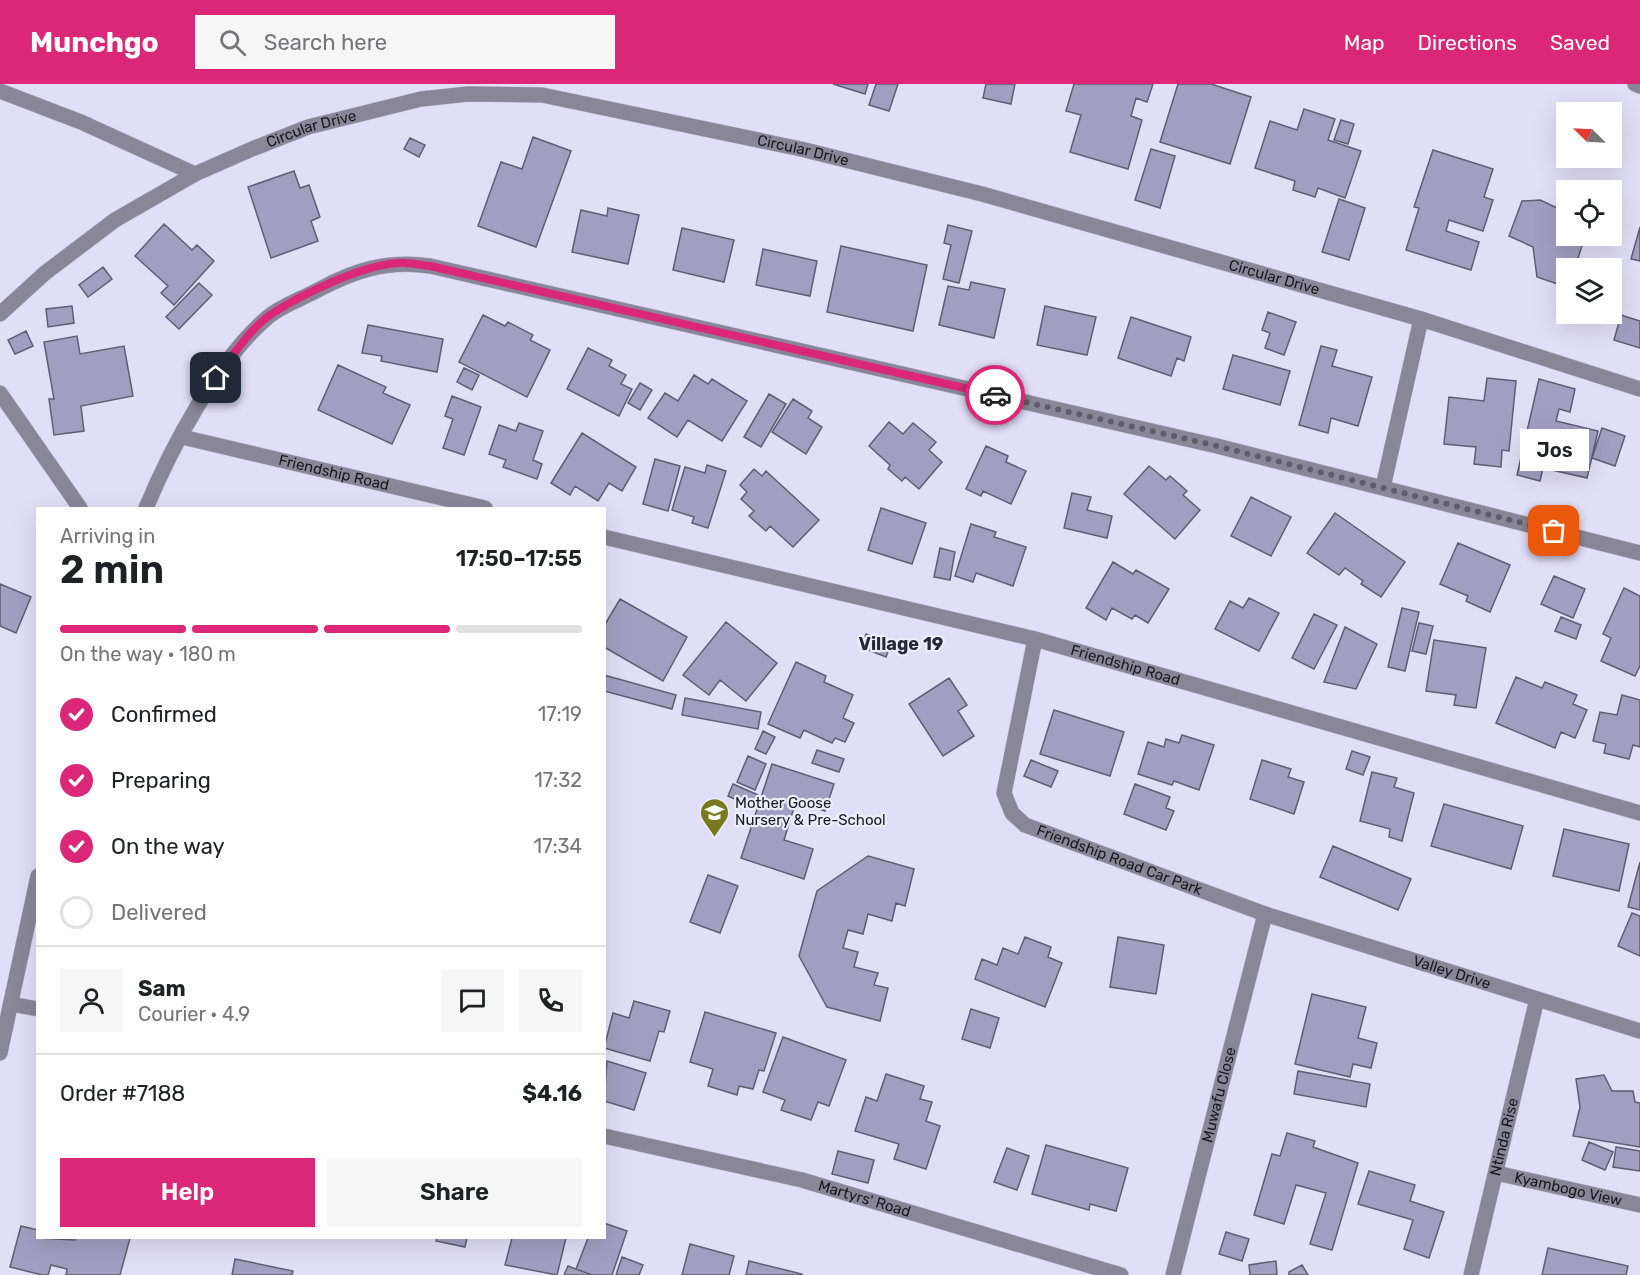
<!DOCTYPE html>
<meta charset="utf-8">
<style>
:root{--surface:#fff;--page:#f6f6f6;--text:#202124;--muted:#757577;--line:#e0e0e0;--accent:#db2777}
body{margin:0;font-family:Rubik,sans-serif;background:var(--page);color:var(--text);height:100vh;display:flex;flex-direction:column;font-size:22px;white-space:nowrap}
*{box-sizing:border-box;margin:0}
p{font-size:20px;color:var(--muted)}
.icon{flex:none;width:33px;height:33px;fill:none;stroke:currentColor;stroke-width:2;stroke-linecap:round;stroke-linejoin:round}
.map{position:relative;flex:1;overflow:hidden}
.drawer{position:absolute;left:36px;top:423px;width:570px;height:732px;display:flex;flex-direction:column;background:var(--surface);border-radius:0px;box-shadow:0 6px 24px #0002}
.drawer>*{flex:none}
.needle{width:39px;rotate:294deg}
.fabs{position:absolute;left:1556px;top:18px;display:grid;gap:12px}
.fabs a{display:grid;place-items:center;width:66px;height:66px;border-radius:0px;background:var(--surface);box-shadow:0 6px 24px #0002;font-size:30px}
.pin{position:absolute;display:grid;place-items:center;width:51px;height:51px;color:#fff;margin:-26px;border-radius:12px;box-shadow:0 3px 9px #0006}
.courier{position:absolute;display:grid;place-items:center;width:60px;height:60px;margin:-30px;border:4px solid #db2777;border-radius:50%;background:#fff;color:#222;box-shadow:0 2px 8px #0007}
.bubble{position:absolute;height:42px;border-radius:0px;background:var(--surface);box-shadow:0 6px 24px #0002;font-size:20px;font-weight:600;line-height:42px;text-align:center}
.head em{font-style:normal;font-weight:600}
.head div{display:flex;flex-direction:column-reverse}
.head{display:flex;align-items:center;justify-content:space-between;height:102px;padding:0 24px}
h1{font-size:39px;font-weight:600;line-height:45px}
.bar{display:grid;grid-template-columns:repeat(4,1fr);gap:9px 6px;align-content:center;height:72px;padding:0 24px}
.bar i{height:8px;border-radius:4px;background:var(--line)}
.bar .on{background:var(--accent)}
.bar p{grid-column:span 4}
.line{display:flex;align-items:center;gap:15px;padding:0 24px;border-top:2px solid var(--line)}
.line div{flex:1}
.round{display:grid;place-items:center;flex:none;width:63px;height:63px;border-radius:0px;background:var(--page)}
ol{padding:0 24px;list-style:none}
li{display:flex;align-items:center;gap:18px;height:66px}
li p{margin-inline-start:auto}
li .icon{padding:6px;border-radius:50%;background:var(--accent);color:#fff;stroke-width:4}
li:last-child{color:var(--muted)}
li i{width:33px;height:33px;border:3px solid var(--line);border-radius:50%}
.action{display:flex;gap:12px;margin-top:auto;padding:12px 24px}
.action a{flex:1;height:69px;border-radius:0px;background:var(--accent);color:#fff;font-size:24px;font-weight:600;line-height:69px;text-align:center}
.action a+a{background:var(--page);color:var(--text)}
header{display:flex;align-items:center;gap:36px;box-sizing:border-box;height:84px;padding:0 30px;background:var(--accent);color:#fff}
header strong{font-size:28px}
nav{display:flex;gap:33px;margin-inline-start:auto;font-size:21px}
.search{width:420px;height:54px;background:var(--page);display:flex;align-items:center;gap:15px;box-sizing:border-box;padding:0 21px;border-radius:0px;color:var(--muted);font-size:22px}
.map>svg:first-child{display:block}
.building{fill:#a29ec2;stroke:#605e73;stroke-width:1.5}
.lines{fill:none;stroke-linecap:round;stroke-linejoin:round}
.minor-casing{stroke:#bdbad0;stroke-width:16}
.minor{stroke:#898797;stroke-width:15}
.done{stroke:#5f5d6c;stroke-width:6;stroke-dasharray:0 10.8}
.route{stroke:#db2777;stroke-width:8}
.labels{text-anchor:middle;stroke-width:4.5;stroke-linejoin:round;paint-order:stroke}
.street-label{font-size:15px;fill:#191821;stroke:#eeedfc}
.poi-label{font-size:15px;fill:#191821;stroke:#eeedfc;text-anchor:start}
.quarter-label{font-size:18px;font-weight:bold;fill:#292739;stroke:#eeedfc}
</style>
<header>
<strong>Munchgo</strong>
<div class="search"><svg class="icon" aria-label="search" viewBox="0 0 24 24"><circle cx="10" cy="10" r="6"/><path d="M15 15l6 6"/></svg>Search here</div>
<nav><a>Map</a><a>Directions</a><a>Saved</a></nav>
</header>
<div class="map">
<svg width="1640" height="1191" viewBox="0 0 1640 1191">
<rect width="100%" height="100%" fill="#e1def7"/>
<path class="building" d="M833,0h35l-3,10z
M876,0h22l-9,27 -20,-6z
M986,0h29l-4,20 -28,-6z
M1074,0h79l-6,18 -11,-4 -5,18 11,4 -14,49 -58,-17 11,-37 -15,-4z
M1178,0h33l40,13 -21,67 -70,-22z
M1304,25l31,10 -7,21 33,11 -16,47 -27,-10 -3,9 -22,-7 2,-9 -40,-13 15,-47 27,9z
M1341,36l13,4 -6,20 -14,-4z
M533,53l38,14 -35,96 -58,-21 23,-64 21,7z
M410,54l15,7 -6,12 -15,-8z
M1151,65l24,7 -15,52 -25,-8z
M1433,66l60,19 -9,28 9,3 -10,31 -34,-11 -3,11 33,11 -8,28 -65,-20 13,-42 -5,-1z
M294,87l6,17 9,-3 11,32 -9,4 7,20 -47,17 -23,-71z
M1339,115l26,9 -16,52 -27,-8z
M1540,116l26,12v24h19l-10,32h-9v19l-29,-10 -4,-30 -24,-11 13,-35z
M608,124l31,7 -11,49 -56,-12 9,-42 26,6z
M164,140l28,26 5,-5 17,16 -40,44 -13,-12 7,-7 -33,-30z
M948,141l24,6 -13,52 -16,-4 8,-34 -7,-2z
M1640,143v34l-9,-2z
M682,144l52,12 -10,42 -51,-12z
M841,162l86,19 -14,66 -86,-19z
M763,165l54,12 -7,35 -54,-11z
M103,183l9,12 -24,18 -9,-12z
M971,198l34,7 -11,49 -55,-13 9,-39 21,4z
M199,199l13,12 -33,34 -13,-12z
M72,222l2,17 -26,4 -2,-18z
M1045,222l51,11 -9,38 -50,-10z
M1268,228l28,10 -12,33 -19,-7 5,-15 -8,-3z
M483,231l22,11 3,-4 25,13 -3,5 20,10 -23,47 -68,-35z
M1621,231l19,6v27l-26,-8z
M1131,233l60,20 -7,24 -7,-3 -6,18 -53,-18z
M368,241l75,14 -6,33 -56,-11 1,-5 -20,-3z
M26,247l7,15 -18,8 -7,-14z
M77,252l3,18 44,-8 9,50 -52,10 3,25 -30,4 -5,-36h5l-10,-57z
M1321,262l16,4 -5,16 40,11 -14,49 -27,-8 -3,15 -29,-8z
M588,264l24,12 -3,6 17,9 -5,9 11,5 -13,27 -52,-27z
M1233,271l57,16 -10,34 -57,-16z
M338,281l48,22 -3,6 27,12 -18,39 -74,-34z
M464,284l15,7 -7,15 -15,-8z
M694,291l14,9 4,-5 35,22 -25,40 -34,-21 -11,17 -29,-19 17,-25 13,8z
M1487,294l29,3 -7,70 -7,-1 -1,17 -27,-3 2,-17 -32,-3 5,-47 35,4z
M1539,295l36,10 -5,23 -11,-3 -3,12 42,10 -11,47 -44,-10 -3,13 -23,-6z
M640,299l12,7 -12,20 -12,-7z
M769,310l17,10 -25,43 -17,-10z
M452,312l29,11 -17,48 -21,-7 10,-29 -8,-3z
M793,315l19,12 -4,7 14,9 -16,27 -34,-22z
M889,338l14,12 10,-11 23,19 -7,8 13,12 -23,27 -14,-12 -3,4 -14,-12 2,-4 -21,-19z
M519,339l24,8 -10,29 9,4 -5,15 -34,-12 3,-7 -17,-6 10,-29 17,6z
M1602,344l23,8 -10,30 -23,-8z
M582,349l54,34 -14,24 -13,-8 -11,18 -23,-15 -5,9 -19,-12z
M986,362l22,10 -2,6 20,9 -15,33 -28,-13 -2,5 -15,-7z
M655,375l25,7 -12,45 -25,-7z
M707,381l19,6 -18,57 -16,-5 2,-6 -22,-7 13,-43 20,6z
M1149,382l17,14 4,-4 17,15 -4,4 17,15 -25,29 -51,-45z
M754,385l8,7 4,-5 53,49 -26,27 -23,-21 -4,5 -17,-15 5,-5 -13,-12 6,-7 -7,-7z
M1072,409l19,4 -4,13 25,6 -5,22 -43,-10z
M1251,413l40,20 -20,39 -40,-20z
M881,424l45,15 -14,41 -44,-14z
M1335,429l70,49 -24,35 -20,-13 2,-3 -18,-13 -6,7 -32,-22z
M971,440l25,8 -2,5 32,10 -13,39 -37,-13 -3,9 -18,-6z
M1458,459l52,22 -20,47 -24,-11 2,-5 -28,-12z
M940,464l15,4 -5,28 -16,-3z
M1113,478l20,12 3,-4 33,19 -21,34 -13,-8 -3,4 -20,-11 -6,12 -20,-12z
M1554,492l31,13 -12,29 -32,-14z
M0,500l31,13 -15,36 -16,-7z
M1624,504l16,8v70l-5,10 -34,-15 10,-23 -8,-4z
M1249,514l30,15 -20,38 -44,-22 15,-28 13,7z
M620,515l67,38 -24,44 -59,-34v-21z
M1402,524l17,4 -14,59 -17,-4z
M1314,530l23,11 -23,44 -22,-11z
M1561,533l20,8 -5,14 -21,-8z
M726,538l51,41 -31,38 -26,-21 -11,15 -26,-20z
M1419,539l14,3 -7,28 -14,-3z
M1345,543l32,17 -21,45 -32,-7z
M866,550l25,10 -5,13 -25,-10z
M1434,556l52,8 -10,60 -22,-3 2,-10 -30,-4z
M796,578l30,14 -2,6 29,13 -10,23 11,5 -9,19 -10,-4 -3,5 -28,-13 -4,8 -32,-14z
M604,591l72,20 -4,14 -68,-18z
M1516,593l26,11 3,-6 32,13 -4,9 14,6 -12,28 -14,-6 -6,16 -59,-25z
M949,594l18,27 -9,6 16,25 -31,20 -34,-52z
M1622,611l18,5v47l-7,-2 -4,14 -25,-6 2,-9 -13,-3 7,-29 17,3z
M685,614l76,14 -3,17 -76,-14z
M1054,626l70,22 -14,44 -70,-22z
M763,647l12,6 -9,17 -11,-5z
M1182,651l32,10 -15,45 -25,-9 -2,4 -34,-11 10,-32 16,5 2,-8 13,4z
M817,666l27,9 -5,13 -27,-9z
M1352,667l18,6 -7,18 -17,-6z
M748,672l18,8 -11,26 -18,-8z
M1031,676l27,11 -7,16 -27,-11z
M1262,676l29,9 -3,8 16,5 -10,32 -44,-15z
M772,680l62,20 -9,27 -29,-10 -12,39 29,9 -9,30 -63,-21z
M1372,688l25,6 -3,9 20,6 -12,48 -13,-4 1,-8 -30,-8z
M733,700l25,11 -5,12 -25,-11z
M1135,700l35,13 -4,11 8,3 -8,19 -42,-16z
M1444,720l79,22 -12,43 -80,-23z
M1564,745l65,15 -10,47 -66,-15z
M1333,762l78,33 -13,31 -78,-33z
M868,772l46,13 -9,37 -9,-3 -4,18 -24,-7 -5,20 -15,-4 -5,18 15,4 -4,15 24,6 -4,12 14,3 -8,33 -53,-14 -28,-51 18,-65z
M1640,778v48l-12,-3z
M708,791l30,11 -18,47 -30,-11z
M1632,829l8,3v40l-22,-10z
M1025,853l26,10 -3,10 14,6 -17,44 -70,-28 7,-20 15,6 6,-17 15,6z
M1118,853l46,8 -8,49 -46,-7z
M1312,910l54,13 -8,31 19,5 -6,25 -18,-4 -3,13 -55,-13z
M634,917l36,10 -6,21 -5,-1 -9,30 -46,-13 9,-35 16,5z
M971,925l28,9 -9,30 -28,-9z
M705,928l71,21 -12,38 -5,-1 -6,19 -14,-3 -2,9 -29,-9 5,-17 -23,-7z
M783,953l63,23 -17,46 -11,-4 -7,18 -30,-10 4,-10 -22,-8z
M607,977l39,12 -12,37 -30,-9z
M1298,987l72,13 -4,23 -72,-13z
M886,990l38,12 -4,13 12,3 -6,19 14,5 -14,43 -32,-10 5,-15 -44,-13 11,-34 11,4z
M1604,991l8,16h21l2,11 5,1v44l-67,-11 7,-29 -4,-28z
M1287,1049l28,8 -2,6 45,16 -26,87 -22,-6 16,-51 -30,-8 -12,39 -30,-9 18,-61 8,2z
M1589,1058l24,10 -8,18 -23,-10z
M1046,1061l82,23 -12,43 -26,-7 -1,6 -57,-16z
M1616,1063l24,4v20l-27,-4z
M1007,1064l22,8 -12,34 -23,-8z
M838,1067l36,9 -6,23 -36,-9z
M1369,1087l46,14 -5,16 34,11 -15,46 -25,-9 9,-29 -55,-16z
M604,1139l23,8 -15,44h-20l-16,-6 12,-31h16z
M21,1142l17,4v8l37,2 1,-2h54l-10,37h-54l1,-6 -16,-4 -3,10h-6l-32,-8z
M1226,1148l23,7 -7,22 -23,-7z
M437,1154h30l-2,9 -29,-6z
M512,1154h54l-9,37 -52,-10z
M690,1160l44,12 -5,19h-47z
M1548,1164l80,18 -2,9h-84z
M622,1173l21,8 -4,10h-23z
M235,1175l58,12 -1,4h-60z
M749,1177l53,13v1h-56z
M1276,1177l1,14h-27l-1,-10z
M1302,1181l6,10h-19v-3z
M568,1182l24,9h-28z"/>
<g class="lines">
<defs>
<g id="minor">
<path d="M1635,0l5,2"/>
<path d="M0,7l81,31 114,52"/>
<path id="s1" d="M0,230l45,-41 70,-53 80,-46 57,-25 56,-22 113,-28 47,-5 74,1 259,54 181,45 439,125 219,70"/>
<path d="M0,309l80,115"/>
<path id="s2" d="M182,353l303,71"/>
<path d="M1383,403l38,-168"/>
<path d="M146,424c25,-60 72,-149 122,-191 13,-11 33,-18 48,-26 39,-21 70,-31 114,-25l787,180 423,107"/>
<path id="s3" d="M604,453l431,102 605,174"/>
<path id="s4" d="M1035,555l-31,154 8,20 13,12 240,89 375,117"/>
<path d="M11,920l27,5"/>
<path d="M0,969l38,-177"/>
<path id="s5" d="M604,1052l198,44 319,95"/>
<path id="s6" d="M1496,1089l144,32"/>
<path id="s7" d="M1173,1191l92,-361"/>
<path id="s8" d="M1471,1191l66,-276"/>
</g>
</defs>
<use href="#minor" class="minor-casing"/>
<use href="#minor" class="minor"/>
</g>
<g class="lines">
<path class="done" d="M995,311l222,51 337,85"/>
<path class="route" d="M216,294c16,-21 32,-47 54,-63 30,-20 92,-50 128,-52 10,-1 21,2 32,3l565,129"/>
</g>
<defs>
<symbol id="school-pin" viewBox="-11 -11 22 30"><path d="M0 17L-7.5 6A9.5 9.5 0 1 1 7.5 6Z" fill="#79791f" stroke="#eeedfc"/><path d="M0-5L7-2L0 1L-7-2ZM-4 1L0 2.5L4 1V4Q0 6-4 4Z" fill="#fff"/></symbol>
</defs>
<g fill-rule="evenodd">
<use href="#school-pin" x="698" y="712" width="33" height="45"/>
</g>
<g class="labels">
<g class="street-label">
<text dy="5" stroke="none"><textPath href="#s1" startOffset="366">Circular Drive</textPath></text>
<text dy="5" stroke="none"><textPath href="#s1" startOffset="868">Circular Drive</textPath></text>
<text dy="5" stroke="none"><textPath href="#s1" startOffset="1356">Circular Drive</textPath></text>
<text dy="5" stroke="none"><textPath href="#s2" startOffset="156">Friendship Road</textPath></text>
<text dy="5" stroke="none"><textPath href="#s3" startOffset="537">Friendship Road</textPath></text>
<text dy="5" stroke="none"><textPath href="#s4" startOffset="297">Friendship Road Car Park</textPath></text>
<text dy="5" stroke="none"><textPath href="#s4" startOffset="648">Valley Drive</textPath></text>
<text dy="5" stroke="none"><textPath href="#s7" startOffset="186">Muwafu Close</textPath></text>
<text dy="5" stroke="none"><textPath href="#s8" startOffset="142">Ntinda Rise</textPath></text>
<text dy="5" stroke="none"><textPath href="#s6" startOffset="74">Kyambogo View</textPath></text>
<text dy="5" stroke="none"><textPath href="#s5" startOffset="268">Martyrs' Road</textPath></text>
</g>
<g class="poi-label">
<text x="735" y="724">Mother Goose<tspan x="735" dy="17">Nursery &amp; Pre-School</tspan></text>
</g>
<g class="quarter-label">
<text x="901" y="566">Village 19</text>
</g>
</g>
</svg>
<div class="fabs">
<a><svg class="needle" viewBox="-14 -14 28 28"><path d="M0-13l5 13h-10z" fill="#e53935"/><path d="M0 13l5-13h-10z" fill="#757577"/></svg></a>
<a><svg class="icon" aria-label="locate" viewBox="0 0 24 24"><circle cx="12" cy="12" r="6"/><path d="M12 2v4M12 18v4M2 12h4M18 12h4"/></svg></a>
<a><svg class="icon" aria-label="layers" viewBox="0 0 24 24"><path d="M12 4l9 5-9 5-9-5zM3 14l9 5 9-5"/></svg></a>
</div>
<div class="pin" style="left:1554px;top:447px;background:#ea580c"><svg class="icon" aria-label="bag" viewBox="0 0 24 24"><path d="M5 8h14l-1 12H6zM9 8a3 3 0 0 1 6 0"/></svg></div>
<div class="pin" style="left:216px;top:294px;background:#1f2937"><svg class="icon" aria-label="home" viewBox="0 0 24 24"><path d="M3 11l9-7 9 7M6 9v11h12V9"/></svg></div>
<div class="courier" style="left:995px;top:311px"><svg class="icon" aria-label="car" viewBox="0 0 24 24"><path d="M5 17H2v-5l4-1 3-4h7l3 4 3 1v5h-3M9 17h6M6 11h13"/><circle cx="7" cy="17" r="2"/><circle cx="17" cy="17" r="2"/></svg></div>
<div class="bubble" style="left:1520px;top:345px;width:69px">Jos</div>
<section class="drawer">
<div class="head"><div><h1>2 min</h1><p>Arriving in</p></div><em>17:50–17:55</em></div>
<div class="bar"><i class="on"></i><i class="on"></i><i class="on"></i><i></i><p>On the way · 180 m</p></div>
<ol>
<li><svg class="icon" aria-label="check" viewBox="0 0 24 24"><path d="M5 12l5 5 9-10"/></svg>Confirmed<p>17:19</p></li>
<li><svg class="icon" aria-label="check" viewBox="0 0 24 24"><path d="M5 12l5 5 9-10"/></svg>Preparing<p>17:32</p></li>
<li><svg class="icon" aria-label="check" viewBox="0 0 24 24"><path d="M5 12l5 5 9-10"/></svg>On the way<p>17:34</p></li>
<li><i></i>Delivered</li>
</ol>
<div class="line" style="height:108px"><a class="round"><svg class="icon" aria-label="person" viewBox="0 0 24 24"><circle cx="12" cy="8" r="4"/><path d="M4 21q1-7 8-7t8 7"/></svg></a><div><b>Sam</b><p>Courier · 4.9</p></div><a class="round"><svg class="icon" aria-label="chat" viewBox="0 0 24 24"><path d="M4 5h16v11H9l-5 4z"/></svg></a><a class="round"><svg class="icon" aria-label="phone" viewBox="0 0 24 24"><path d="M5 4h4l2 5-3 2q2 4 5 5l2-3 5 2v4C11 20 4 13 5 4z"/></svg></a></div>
<div class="line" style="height:78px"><div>Order #7188</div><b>$4.16</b></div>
<div class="action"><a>Help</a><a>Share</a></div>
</section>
</div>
